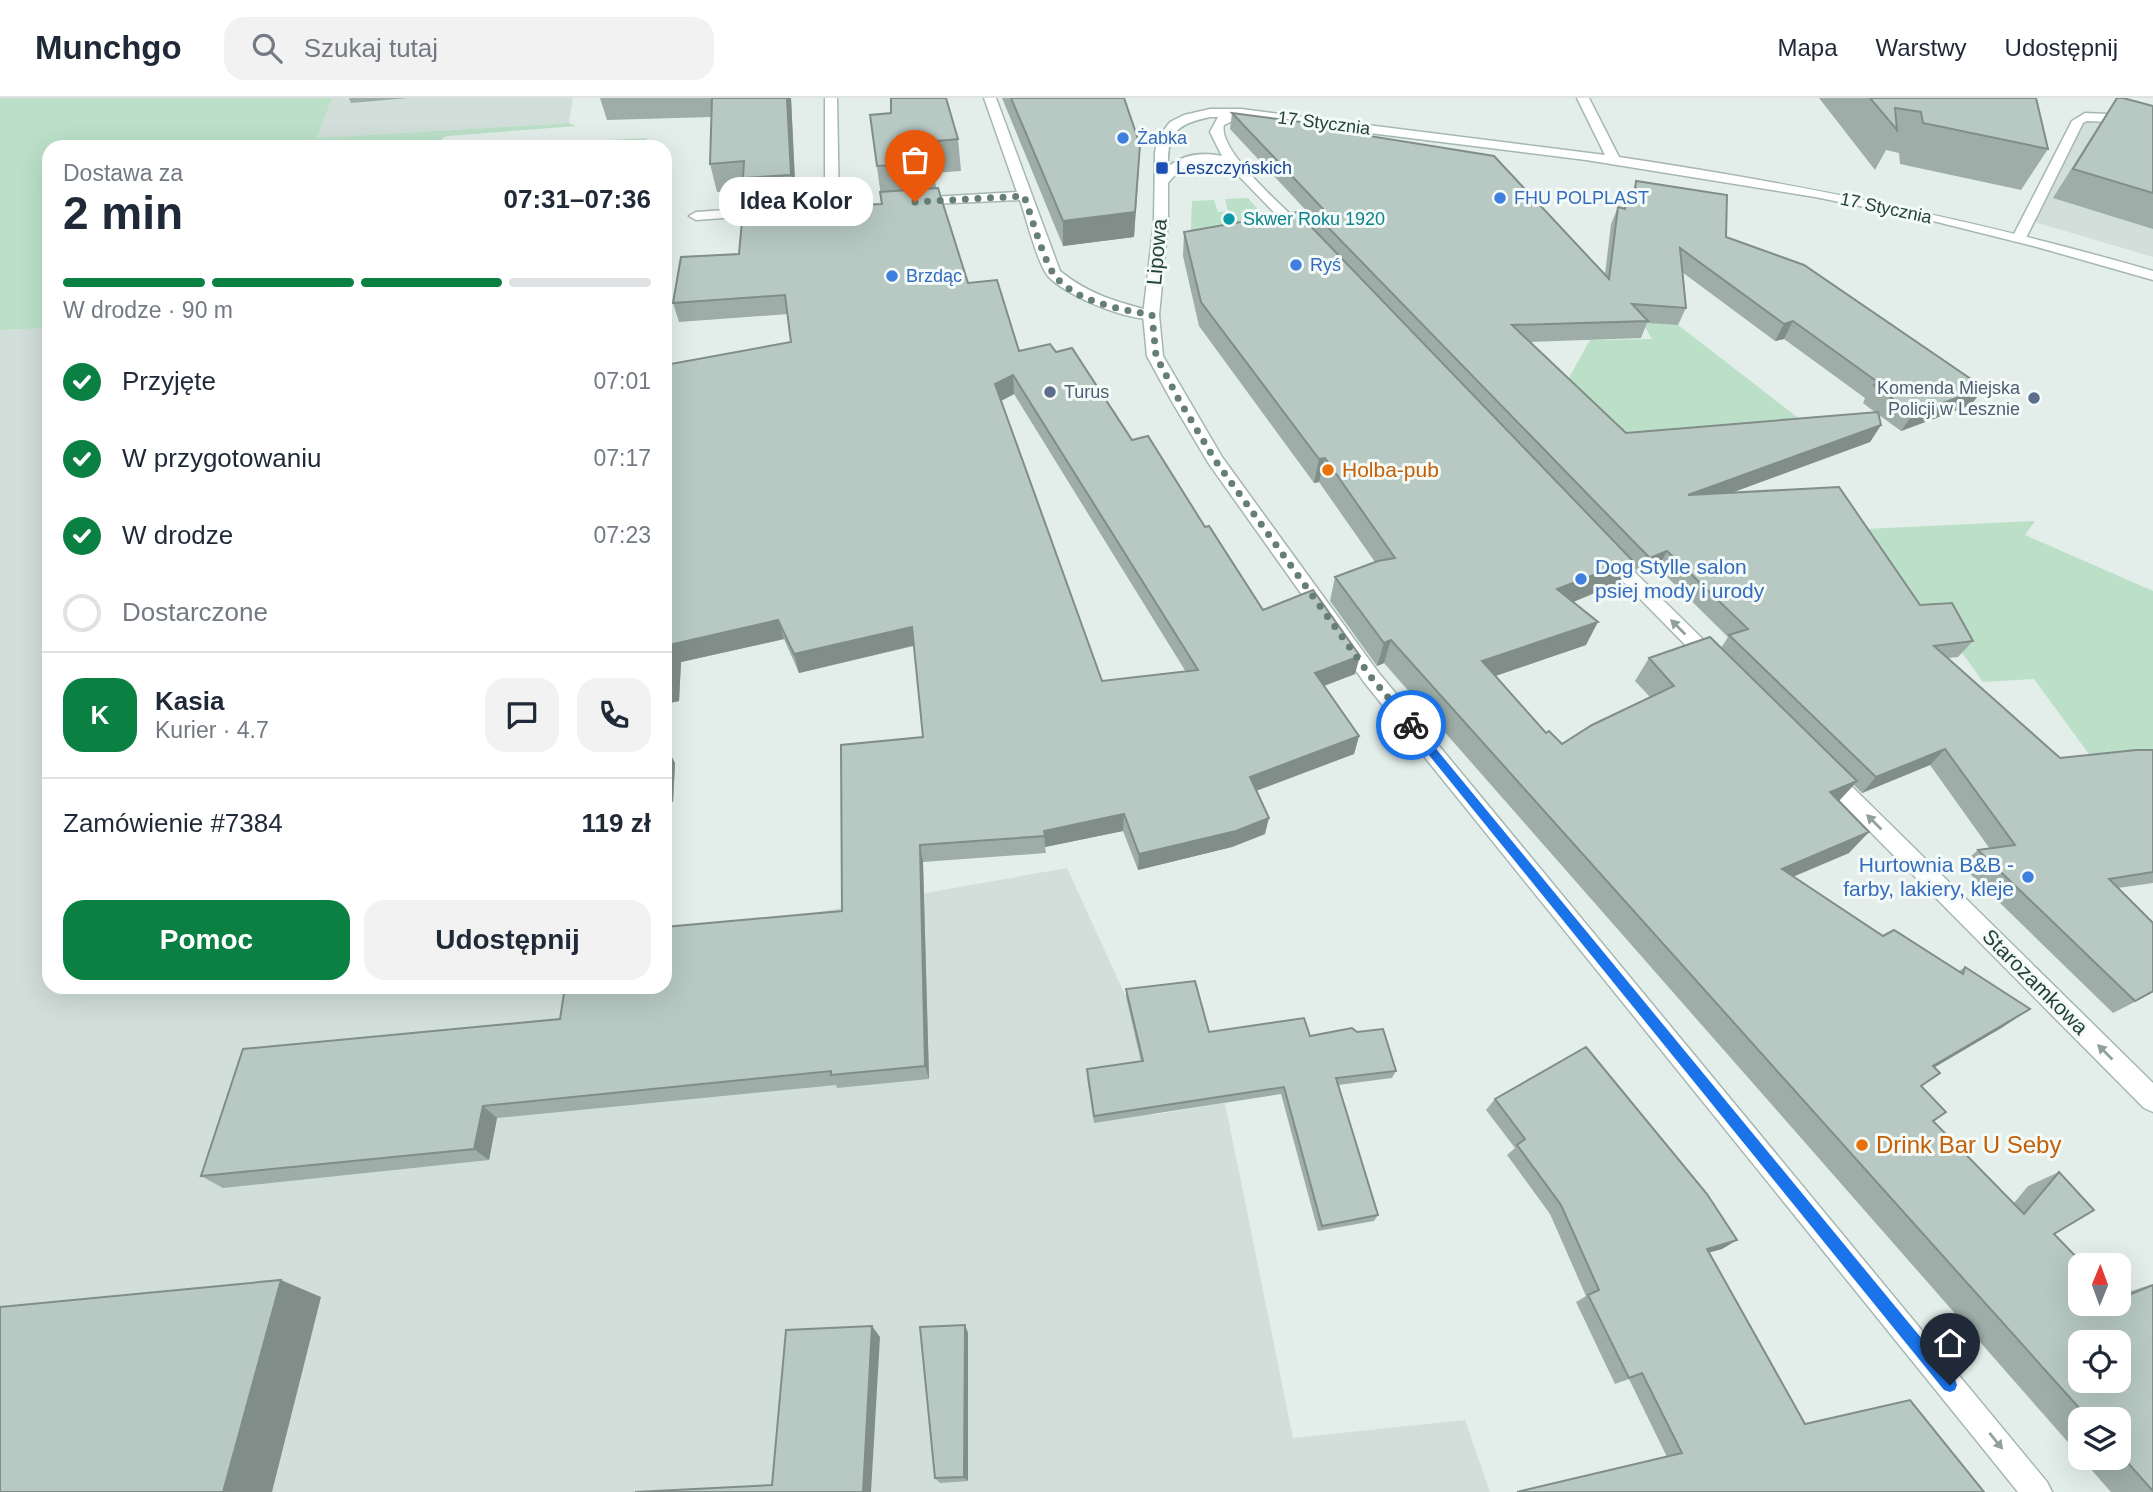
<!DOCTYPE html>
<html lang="pl">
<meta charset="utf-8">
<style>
:root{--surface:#fff;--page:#f2f2f3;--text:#1f2937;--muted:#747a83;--line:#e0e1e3;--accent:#0b8043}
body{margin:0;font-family:Arial,sans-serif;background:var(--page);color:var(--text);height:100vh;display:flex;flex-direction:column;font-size:26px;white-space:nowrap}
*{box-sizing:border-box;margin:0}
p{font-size:23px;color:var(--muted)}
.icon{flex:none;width:38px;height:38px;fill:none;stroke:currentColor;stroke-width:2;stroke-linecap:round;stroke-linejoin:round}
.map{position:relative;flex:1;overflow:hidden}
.drawer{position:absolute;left:42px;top:42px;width:630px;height:854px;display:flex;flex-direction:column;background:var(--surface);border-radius:21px;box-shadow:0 7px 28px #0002}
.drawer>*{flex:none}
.needle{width:46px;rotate:1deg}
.controls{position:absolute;left:2068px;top:1155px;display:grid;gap:14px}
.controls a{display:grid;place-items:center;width:63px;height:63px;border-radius:14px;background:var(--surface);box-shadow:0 7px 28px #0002;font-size:35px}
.pin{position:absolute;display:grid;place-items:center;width:60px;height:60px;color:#fff;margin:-72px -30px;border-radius:50% 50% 50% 0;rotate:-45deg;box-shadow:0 0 7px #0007}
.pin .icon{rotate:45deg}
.courier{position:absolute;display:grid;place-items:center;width:70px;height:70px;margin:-35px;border:5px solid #1a73e8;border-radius:50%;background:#fff;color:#222;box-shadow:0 2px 9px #0007}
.bubble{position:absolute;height:49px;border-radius:21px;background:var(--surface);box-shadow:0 7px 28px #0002;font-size:23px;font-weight:700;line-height:49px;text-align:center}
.headline em{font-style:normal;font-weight:700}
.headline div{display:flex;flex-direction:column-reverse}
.headline{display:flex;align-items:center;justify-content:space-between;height:119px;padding:0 21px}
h1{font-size:46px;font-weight:700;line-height:52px}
.bar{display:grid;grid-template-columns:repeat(4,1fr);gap:10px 7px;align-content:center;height:84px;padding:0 21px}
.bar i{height:9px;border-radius:5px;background:var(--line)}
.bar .current{background:var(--accent)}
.bar p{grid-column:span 4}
.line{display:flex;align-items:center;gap:18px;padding:0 21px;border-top:2px solid var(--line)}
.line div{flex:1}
.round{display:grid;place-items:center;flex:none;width:74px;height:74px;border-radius:21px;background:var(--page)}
ol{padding:0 21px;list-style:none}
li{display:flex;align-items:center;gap:21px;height:77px}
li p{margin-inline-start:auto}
li .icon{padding:7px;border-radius:50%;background:var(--accent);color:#fff;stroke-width:4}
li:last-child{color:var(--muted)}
li i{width:38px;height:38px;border:4px solid var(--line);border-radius:50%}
.action{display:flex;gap:14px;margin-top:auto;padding:14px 21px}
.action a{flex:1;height:80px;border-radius:21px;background:var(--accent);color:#fff;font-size:28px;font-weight:700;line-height:80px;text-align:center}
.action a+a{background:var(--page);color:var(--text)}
header{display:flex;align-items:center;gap:42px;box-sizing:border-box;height:98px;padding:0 35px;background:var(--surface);border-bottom:2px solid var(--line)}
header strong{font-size:33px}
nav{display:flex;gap:38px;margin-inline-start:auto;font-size:24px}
.search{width:490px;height:63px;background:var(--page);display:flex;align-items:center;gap:18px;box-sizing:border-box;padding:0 24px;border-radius:21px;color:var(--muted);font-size:26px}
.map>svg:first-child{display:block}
.built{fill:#d1ded9}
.green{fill:#bbe0c7}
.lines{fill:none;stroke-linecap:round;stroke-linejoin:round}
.service-casing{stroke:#a5b7b2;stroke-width:3}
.minor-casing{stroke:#a5b7b2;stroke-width:3}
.tertiary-casing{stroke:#a5b7b2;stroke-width:3}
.service{fill:#fff;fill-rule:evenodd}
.minor{fill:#fff;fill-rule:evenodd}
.tertiary{fill:#fff;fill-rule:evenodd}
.wall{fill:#9eada8;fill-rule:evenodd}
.shaded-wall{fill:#818d88}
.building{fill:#b8c9c3;stroke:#818d88;stroke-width:2;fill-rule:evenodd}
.oneway{fill:#90a09c}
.route{fill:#1a73e8}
.done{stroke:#667e78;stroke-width:7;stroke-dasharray:0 12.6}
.shop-dot{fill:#3f7fe0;stroke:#f4faf7;stroke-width:2.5}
.transit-dot{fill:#1a4fb4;stroke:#f4faf7;stroke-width:2.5}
.culture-dot{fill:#0f9aa8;stroke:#f4faf7;stroke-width:2.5}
.service-dot{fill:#5c6f8a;stroke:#f4faf7;stroke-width:2.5}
.food-dot{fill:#e8710a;stroke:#f4faf7;stroke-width:2.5}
.labels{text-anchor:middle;stroke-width:6;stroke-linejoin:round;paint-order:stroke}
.far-street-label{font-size:18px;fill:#22413a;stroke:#f4faf7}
.far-shop-label{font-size:18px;fill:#366cbe;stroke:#f4faf7;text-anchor:start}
.far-transit-label{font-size:18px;fill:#164399;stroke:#f4faf7;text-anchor:start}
.far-culture-label{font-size:18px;fill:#0d838f;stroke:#f4faf7;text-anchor:start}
.far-service-label{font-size:18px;fill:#4e5e75;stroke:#f4faf7;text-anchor:end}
.street-label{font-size:21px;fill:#22413a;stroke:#f4faf7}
.food-label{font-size:21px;fill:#c56008;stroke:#f4faf7;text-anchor:start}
.shop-label{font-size:21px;fill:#366cbe;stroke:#f4faf7;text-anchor:start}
.near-food-label{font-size:24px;fill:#c56008;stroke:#f4faf7;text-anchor:start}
</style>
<header>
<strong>Munchgo</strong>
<div class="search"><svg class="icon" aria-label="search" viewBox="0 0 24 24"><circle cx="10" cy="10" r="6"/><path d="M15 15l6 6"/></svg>Szukaj tutaj</div>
<nav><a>Mapa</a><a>Warstwy</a><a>Udostępnij</a></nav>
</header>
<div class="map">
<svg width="2153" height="1394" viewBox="0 0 2153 1394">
<rect width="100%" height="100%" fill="#e3eeea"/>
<path class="built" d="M332,0h241l-4,25 -252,15z
M2153,22v137l-125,-37 50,-99z
M49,230v659h616v-48l402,-71 59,129 27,118 72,-12 68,335 172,-18 25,72h-1490v-1162z"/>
<path class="green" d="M0,0h332l-15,40 252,-15 7,3 -128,10 -5,2 -6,9h-388v181l-49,2z
M647,40l-1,9h-173z
M1248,100l34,39 -92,15 2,-51 22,-1 4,12 10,-1 -3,-12z
M1642,224l36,3 141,109 -207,17 -52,-57 30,-54 62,-1z
M2035,423l-10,14 128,56v174l-54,3 -65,-89 -51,3 -33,-46 -44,-15 -62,-91z"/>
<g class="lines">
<defs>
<path id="service" d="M2085,15l68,3v8l-66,-3 -4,2 -57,115 -7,4 -5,-1 -2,-3 60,-117z"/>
<path id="minor" d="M825,0h12l2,109 -7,4 -7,-4z
M984,0h12l64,173c29,24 60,32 96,41l3,3 -3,3c-23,6 -92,-23 -108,-42 -10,-11 -22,-59 -28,-76l-110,5v-6l5,-1 102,-6z
M771,109l7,4 -2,3 -80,6 -7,-4 7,-4z"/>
<path id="tertiary" d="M1577,0h12l30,59c181,27 358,63 534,114v9l-116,-33 -108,-27 -114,-23 -229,-37 -345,-43 -17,8c-7,26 64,86 83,105v6h-10l-64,-66c-25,-13 -47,-10 -65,13v39l-9,93 4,41 59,101 156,215 669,810 5,10h-34l-654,-810 -155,-218 -38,-64 -24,-44 -4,-41 11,-93 1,-70 3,-14 12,-16 14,-7 26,-6h31l364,46zM1210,19h8l-8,15 12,24c-19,-4 -39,-2 -54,11 -1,-35 9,-43 42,-50z
M1606,450l6,2 109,107 3,5 -3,5 -7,2 -7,-2 -107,-109 -3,-4 3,-4z
M1826,668l7,2 320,315v29l-9,-4 -325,-328 -3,-6 3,-6z"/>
</defs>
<use href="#service" class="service-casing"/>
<use href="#minor" class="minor-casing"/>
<use href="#tertiary" class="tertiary-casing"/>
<use href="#service" class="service"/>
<use href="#minor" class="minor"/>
<use href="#tertiary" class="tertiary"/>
</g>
<path class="wall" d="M349,0h59l-57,5z
M600,0h191l5,105h-2l1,5 87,-4 -12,-89 88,24 3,32 -27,2 2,15 32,95 51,68 37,1 149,175 58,83 92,64 -31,12 35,50 -5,18 -98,37 9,43 -33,13 -94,23 -15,-39 -78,16 1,6 -123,9 6,217 -92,9 -1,-3 -339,33 -8,42 -266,28 -22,-12 359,-157 282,-108 81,-174 -9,-91 -115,27 -15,-34 -103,23 -2,39 -14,3 126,-362 -3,-28 -109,8 -6,-19 66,-49 9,-55 -3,-9 -28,2 -7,-28 1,-47 -104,3zM1014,296l172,278 -84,9 -101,-280z
M1002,0h122l15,71 -5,68 -71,9z
M1819,0h217l12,51 -27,41 -121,-26 -1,-11 -13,-3 -11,20z
M2117,0l36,8v123l-100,-31 46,-73z
M1232,15l131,22 242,139 6,-50 7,-17 5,1 3,-8h4l6,-19 90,56 245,168 -70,26 -22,-16 2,10 -11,17 -139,51 189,112 53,36 -15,16 -10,1 112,100 93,-8v133l-35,5 35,35v69l-40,21 -152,-148 17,-15 12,-1 -60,-84 -68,28 -8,-8 -15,16 10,52 -56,24 90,59 76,35 6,-4 38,60 -69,40 -13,19 12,35 81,82 14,-17 31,-14 -5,62 65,70v-9l34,-11v208h-42l-30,-34h38v-39h-38v38l-697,-794 -7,3 -47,-65 5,-24 40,-15 -56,-80 -5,1 -115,-157 -16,-70 1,-24 130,-3 1,-9 -85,-91zM1682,174l93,69 9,-2 81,59 -2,5 13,10 -250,20 -97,-91 112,-4 6,-15 31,2 8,-17zM1630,466l11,11 17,-7 70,69 -7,11 -72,10 -14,23 15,16 -88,47 -16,-11 -51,-57 91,-31 -13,-43 46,-19z
M665,656l10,9 -2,39h-8z
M1126,891l83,43 101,4 86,35 -4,7 -54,7 40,130 -4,6 -56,10 -37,-137 -187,29 -7,-46v-8l54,-7 -15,-65z
M1495,1001l242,141 -15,9 -13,3 96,172 -138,33 -38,-78 -14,5 -39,-82 10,-6 -36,-82 -43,-59 8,-7 -29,-38z
M965,1227l3,8v148l-28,2 -5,-5z"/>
<path class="shaded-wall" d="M787,0h4l5,105 -5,-28z
M1140,47l-6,92 -71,9v-25z
M1793,223l-9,18 -9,2 9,-17z
M1013,277l1,19 -17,9 -2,-19z
M1984,290l-13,17 -70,26 12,-17z
M1881,327l-11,17 -191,70 9,-17z
M1325,360l-6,24 -5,1 5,-24z
M1667,453l-9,17 -17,7 9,-17z
M1632,462l-13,23 -73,30 11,-24z
M778,522l6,19 -103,23 -2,39 -14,3v-20l8,-40z
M1598,524l-12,23 -114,39 10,-23z
M912,529l3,18 -116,28 -5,-19z
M1391,542l-7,23 -7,3 7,-23z
M1360,558l-5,18 -45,17 5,-18z
M1359,638l-5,18 -107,40 3,-17z
M1945,651l-15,16 -68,28 14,-16z
M670,655l5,10 -2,39 -5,-10z
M1857,683l-20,22 -7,-11z
M1124,716l-1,17 -78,16 -1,-16z
M1269,720l-4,16 -33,13 -94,23 1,-16z
M1869,734l-20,21 -86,36 19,-20z
M920,747l3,17 6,217 -4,-13z
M2153,893v1l-40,21 22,-12z
M2030,911l-27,18 -95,56 25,-17z
M483,1008l14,12 -8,42 -15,-11z
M1737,1142l-15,9 -29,8 14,-8z
M281,1182l40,17 -49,195h-49z
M965,1227l3,8v148l-4,-4z
M872,1228l8,11 -9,155h-8z"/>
<path class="building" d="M712,0h75l4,77 -48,3 1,-17 -34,3z
M891,0h55l12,41 -31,3 6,21 -56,3 -7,-51 21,-2z
M1011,0h113l16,47 -5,67 -72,9z
M1870,0h166l12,51 -125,-26 -2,-11 -26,-4 2,22z
M2117,0h6l30,8v87l-80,-24z
M1232,15l131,17v5l131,21 115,123 9,-72 7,2 1,-9 8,1 2,-20 91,14 -1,42 78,28 180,123 -71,26 -39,-29 5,-2 -86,-62 -9,3 -104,-76 6,60 -54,-4 16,17 -136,4 114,108 252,-21 3,13 -193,70 151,-8 81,118 32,-2 21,38 -39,5 126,112 76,-8h17v122l-44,7 44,44v68l-18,10 -157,-151 37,-5 -70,-96 -69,28 -147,-142 19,-6 -81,-78 -17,7 -11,-11 -323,-332 11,-2z
M938,90l30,95 29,-3 22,71 31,-7 6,8 16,-4 60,92 16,-4 57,91 4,-1 54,84 50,-20 47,66 -45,17 44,63 -109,41 19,41 -33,13 -97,23 -15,-40 -80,17 1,5 -125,9 5,221 -94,9v-4l-348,35 -9,43 -273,27 42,-127 317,-30 5,-32h100v-60l177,-16 -1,-166 82,-8 -11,-110 -118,27 -16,-34 -105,24 -2,39 -6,1v-319l126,-23 -6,-47 -112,8 8,-46 58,-3 5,-55 49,-2 1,11 88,-4 -2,-12zM1013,277l185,295 -96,11 -107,-297z
M1297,114l335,348 -75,29 41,33 -116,39 64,72 3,-2 13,13 30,-19 82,-39 -25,-28 61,-21 147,144 -27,11 39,40 -87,37 101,67 11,-6 69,44 2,-7 65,42 -97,57 7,7 -19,13 25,26 -13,9 91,93 35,-42 35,38 -40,24 30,31h-3v39h38v-5l34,-14v206l-34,-38v-34h-30l-698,-779 -7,3 -49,-66 43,-16 17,-3 -70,-100 -6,1 -118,-157 -17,-70zM2081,1244h38v39h-38z
M670,655l-2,39 -3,1v-39z
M1195,883l14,51 95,-14 6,18 42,-8 5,4 26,-3 13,42 -60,7 42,137 -56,11 -38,-139 -190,29 -7,-47 56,-8 -17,-72z
M1586,949l121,147 30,46 -30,9 98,175 105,-24 74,92h-467l165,-39 -40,-80 -13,5 -41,-83 11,-5 -38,-85 -44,-60 8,-6 -30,-40z
M281,1182l-58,212h-223v-185z
M965,1227l-1,152 -29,1 -15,-151z
M872,1228l-9,166h-228l137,-7 14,-155z"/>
<defs><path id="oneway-solid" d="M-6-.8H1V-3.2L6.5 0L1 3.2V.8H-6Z" transform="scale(1.75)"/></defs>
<g class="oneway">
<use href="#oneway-solid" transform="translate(1678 529) rotate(-135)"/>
<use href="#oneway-solid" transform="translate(1874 724) rotate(-135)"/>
<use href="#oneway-solid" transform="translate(2105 954) rotate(-135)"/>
<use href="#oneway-solid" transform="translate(1996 1343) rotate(51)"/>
</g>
<path class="route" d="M1411,623l3,1 541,657 2,6 -2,5 -5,2 -6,-2 -537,-662 -2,-3z"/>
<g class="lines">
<path class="done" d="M915,104l109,-6c7,19 19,62 29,77 20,29 67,36 99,42l4,41 23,44 36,60 156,217 40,48"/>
</g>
<g class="shop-dot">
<circle cx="1123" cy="40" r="7"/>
<circle cx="1500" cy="100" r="7"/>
<circle cx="1296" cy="167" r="7"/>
<circle cx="892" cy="178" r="7"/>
<circle cx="1581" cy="481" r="7"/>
<circle cx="2028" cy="779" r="7"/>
</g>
<rect class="transit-dot" x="1155" y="63" width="14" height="14" rx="3.5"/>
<circle class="culture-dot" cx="1229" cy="121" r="7"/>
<g class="service-dot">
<circle cx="1050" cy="294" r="7"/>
<circle cx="2034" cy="300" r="7"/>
</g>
<g class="food-dot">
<circle cx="1328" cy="372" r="7"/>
<circle cx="1862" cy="1047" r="7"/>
</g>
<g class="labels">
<g class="far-street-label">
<text transform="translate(1324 25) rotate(7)" y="6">17 Stycznia</text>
<text transform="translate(1886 110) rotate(12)" y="6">17 Stycznia</text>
</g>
<g class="far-shop-label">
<text x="1137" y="46">Żabka</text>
<text x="1514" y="106">FHU POLPLAST</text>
<text x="1310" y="173">Ryś</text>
<text x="906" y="184">Brzdąc</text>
</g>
<g class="far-transit-label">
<text x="1176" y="76">Leszczyńskich</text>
</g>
<g class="far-culture-label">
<text x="1243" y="127">Skwer Roku 1920</text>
</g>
<g class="far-service-label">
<text x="2020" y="296">Komenda Miejska<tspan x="2020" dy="21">Policji w Lesznie</tspan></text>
<text x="1064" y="300" text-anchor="start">Turus</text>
</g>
<g class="street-label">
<text transform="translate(1157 154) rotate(-85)" y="7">Lipowa</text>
<text transform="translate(2035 884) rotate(45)" y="7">Starozamkowa</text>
</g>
<g class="food-label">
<text x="1342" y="379">Holba-pub</text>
</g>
<g class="shop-label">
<text x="1595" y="476">Dog Stylle salon<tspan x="1595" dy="24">psiej mody i urody</tspan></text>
<text x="2014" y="774" text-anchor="end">Hurtownia B&amp;B -<tspan x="2014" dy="24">farby, lakiery, kleje</tspan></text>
</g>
<g class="near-food-label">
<text x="1876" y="1055">Drink Bar U Seby</text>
</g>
</g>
</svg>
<div class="controls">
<a><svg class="needle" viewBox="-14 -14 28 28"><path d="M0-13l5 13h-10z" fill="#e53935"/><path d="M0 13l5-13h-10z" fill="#747a83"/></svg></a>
<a><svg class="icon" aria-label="locate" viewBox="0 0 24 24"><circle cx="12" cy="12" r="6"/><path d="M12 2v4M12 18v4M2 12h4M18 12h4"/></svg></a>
<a><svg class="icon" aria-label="layers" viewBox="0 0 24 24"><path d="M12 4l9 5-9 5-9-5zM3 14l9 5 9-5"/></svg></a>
</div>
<div class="pin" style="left:915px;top:104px;background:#ea580c"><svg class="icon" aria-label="bag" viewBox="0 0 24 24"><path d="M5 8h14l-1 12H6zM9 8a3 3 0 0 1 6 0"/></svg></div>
<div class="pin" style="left:1950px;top:1287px;background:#1f2937"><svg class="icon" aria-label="home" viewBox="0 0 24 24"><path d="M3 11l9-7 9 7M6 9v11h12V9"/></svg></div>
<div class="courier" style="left:1411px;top:627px"><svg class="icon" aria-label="bike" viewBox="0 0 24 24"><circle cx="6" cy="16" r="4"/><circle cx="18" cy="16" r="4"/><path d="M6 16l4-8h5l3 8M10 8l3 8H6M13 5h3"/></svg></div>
<div class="bubble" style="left:719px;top:79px;width:154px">Idea Kolor</div>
<section class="drawer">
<div class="headline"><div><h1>2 min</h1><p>Dostawa za</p></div><em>07:31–07:36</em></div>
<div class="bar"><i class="current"></i><i class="current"></i><i class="current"></i><i></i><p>W drodze · 90 m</p></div>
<ol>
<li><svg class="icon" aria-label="check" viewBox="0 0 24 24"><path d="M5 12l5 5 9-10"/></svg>Przyjęte<p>07:01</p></li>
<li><svg class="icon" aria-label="check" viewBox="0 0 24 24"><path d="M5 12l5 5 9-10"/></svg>W przygotowaniu<p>07:17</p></li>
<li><svg class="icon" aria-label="check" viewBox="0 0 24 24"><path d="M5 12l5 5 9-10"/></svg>W drodze<p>07:23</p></li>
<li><i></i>Dostarczone</li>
</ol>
<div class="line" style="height:126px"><b class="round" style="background:var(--accent);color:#fff">K</b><div><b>Kasia</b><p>Kurier · 4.7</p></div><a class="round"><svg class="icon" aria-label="chat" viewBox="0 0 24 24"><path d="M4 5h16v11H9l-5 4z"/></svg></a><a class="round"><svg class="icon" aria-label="phone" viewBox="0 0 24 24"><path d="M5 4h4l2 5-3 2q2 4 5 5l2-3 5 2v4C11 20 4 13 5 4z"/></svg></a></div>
<div class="line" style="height:91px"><div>Zamówienie #7384</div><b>119 zł</b></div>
<div class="action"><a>Pomoc</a><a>Udostępnij</a></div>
</section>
</div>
